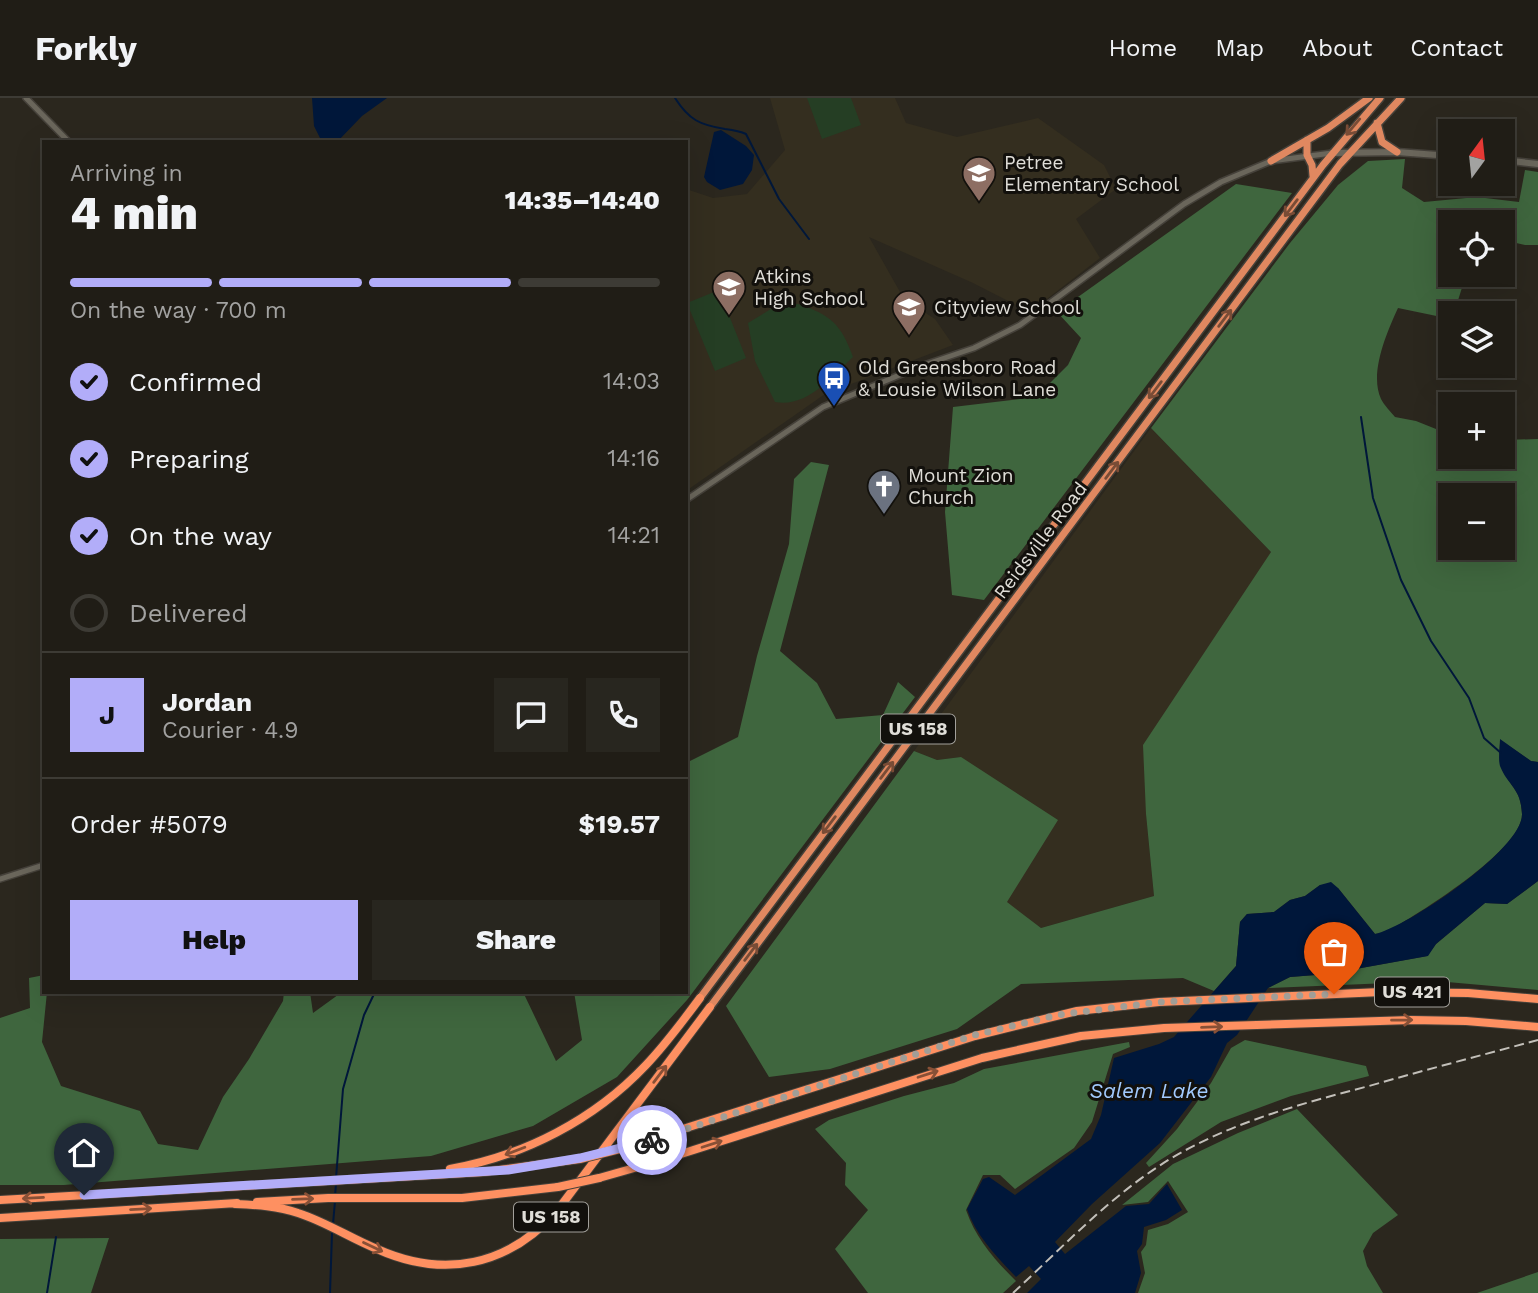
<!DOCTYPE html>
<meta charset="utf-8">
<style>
:root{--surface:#201d16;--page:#28261f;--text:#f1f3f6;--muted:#a2a2a1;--line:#3d3b35;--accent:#b2adf9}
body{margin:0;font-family:"Work Sans",sans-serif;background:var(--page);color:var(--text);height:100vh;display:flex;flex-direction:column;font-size:26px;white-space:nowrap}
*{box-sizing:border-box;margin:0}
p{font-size:23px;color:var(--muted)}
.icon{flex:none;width:38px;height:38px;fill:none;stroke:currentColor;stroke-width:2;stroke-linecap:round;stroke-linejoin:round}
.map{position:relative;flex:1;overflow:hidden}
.drawer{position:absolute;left:42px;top:42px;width:646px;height:854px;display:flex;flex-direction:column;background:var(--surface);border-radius:0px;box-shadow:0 7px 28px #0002,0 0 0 2px var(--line)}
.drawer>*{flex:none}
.needle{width:46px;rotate:15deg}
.tools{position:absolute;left:1438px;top:21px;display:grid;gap:14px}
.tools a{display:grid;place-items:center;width:77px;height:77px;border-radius:0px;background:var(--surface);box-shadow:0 7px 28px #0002,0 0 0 2px var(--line);font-size:35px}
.pin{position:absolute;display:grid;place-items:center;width:60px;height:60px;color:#fff;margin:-72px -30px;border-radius:50% 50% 50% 0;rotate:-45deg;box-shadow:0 0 7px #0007}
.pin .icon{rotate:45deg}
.courier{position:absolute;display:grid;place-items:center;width:70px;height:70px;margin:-35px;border:5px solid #b2adf9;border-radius:50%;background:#fff;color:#222;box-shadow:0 2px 9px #0007}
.summary em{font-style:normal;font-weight:800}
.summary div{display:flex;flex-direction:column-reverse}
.summary{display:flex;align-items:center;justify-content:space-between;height:119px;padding:0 28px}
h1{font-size:46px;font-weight:800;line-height:52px}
.bar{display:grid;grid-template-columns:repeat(4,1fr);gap:10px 7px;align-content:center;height:84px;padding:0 28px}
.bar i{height:9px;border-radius:5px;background:var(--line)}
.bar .selected{background:var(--accent)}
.bar p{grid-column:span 4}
.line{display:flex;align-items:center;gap:18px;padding:0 28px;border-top:2px solid var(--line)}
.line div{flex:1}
.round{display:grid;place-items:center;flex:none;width:74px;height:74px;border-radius:0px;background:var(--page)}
ol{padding:0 28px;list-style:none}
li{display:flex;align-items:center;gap:21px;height:77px}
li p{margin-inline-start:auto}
li .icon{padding:7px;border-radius:50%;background:var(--accent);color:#111;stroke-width:4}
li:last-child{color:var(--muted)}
li i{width:38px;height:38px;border:4px solid var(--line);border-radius:50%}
.cta{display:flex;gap:14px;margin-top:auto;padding:14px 28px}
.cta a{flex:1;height:80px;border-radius:0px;background:var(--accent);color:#111;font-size:28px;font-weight:800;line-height:80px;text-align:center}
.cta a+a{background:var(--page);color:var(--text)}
header{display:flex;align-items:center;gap:42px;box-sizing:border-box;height:98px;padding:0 35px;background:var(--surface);border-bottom:2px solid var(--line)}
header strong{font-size:33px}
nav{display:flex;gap:38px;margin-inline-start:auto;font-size:24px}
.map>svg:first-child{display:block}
.built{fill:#342e1f}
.green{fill:#253e24}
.forest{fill:#3f663e;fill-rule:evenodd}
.water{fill:#00173a}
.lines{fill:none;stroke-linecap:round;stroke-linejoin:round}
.stream{stroke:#00173a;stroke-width:2}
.tertiary-casing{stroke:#45413a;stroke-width:8}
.secondary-casing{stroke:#45413a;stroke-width:9}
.trunk-casing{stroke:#45413a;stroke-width:10}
.motorway-casing{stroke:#45413a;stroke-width:10}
.tertiary{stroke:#6a665b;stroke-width:5}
.secondary{stroke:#6a665b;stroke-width:6}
.trunk{stroke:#e08860;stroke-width:7}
.motorway{stroke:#fe9061;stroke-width:8}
.rail{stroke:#c2bfb9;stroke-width:2;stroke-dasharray:10 5;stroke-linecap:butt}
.motorway-bridge-casing{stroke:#45413a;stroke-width:10;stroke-linecap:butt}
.motorway-bridge{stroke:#fe9061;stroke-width:8}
.oneway{stroke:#794c36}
.oneway2{stroke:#885036}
.done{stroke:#a19e97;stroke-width:7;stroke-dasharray:0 12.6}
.route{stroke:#b2adf9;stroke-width:9}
.labels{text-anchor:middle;stroke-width:6;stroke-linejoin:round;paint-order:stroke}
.shield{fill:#12100c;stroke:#a2a09b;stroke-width:2}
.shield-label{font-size:18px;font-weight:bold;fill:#e0ded8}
.poi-label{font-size:19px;fill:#e0ded8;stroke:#12100c;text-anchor:start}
.street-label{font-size:19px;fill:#e0ded8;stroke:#12100c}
.water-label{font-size:21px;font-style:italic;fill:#a2cafe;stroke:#12100c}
</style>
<header>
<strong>Forkly</strong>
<nav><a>Home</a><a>Map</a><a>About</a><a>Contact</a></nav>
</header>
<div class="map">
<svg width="1538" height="1195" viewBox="0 0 1538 1195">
<rect width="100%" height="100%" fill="#2b271e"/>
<path class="built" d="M770,0h125l11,25 51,14 81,-19 66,47 12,24 -40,30 24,39 -70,54 -57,-29 -104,-46 35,62 31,20 18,26 -128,49 -139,97v-302l27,9 34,-4 38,-44z
M1151,330l120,124 -125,262 8,82 -113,32 -34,-25 -46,-146 -24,3 -23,-9z"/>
<path class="green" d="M807,0h44l10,27 -39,14z
M719,192l27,68 -31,13 -28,-68z
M798,206c33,11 43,20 55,53 -21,20 -46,51 -78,45l-20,-41 -7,-38 26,-16z"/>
<path class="forest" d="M1405,61l-3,29 22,14 53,-5 42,5 6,-32 13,2v73h-13l-22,-5v-18h-52v53h15l-12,38h-3v6l-53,-11c-11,24 -29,65 -17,91 3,6 10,13 14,18l21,4 35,14v22h52v-17l35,-1v323l-7,-1 -31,-21c0,8 -2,19 1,26 8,21 20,22 21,48 1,36 -106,101 -135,118l-12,2 -37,-46 -18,-3 -15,11 -15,4 -16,12 -27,2 -7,8 -4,44 -22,25 -31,-13 -162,6 -64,45 -127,40 -61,8 -43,-71 188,-255 23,9 24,-3 97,63 -51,82 34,26 113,-32 -8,-82 -3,-69 128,-193 -120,-124 139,-185 48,-58 30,-24zM1451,397h52v53h-52z
M1236,86l56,9 -308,407 -32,-5 -7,-83 8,-105 83,-10 32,-32 13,-27 -24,-26z
M811,364l18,3 -49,186 37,32 19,36 47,-4 15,-33 17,15 -228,303 -70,77 -84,49 -102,30 -367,29h-64v-167l30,-10 -1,-30 15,-3v17h3l-5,50 19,44 79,25 18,33 40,6 25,-53 26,-38 34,-58 1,-9h26l3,21 29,-21h181l33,69 26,-21 -8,-48h112v-229l52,-26 19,-81 32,-112 5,-65z
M1538,783v109l-102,-9 -168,7 22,-11 38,-3 99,-18 9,-12 49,-41 22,1z
M1245,942l121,26 3,10 -78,20 -70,26 -72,45 -3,-4 31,-34 34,-46 20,-35z
M1129,944l1,5 -17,7 -21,68 -18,26 -59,41 -15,-14h-17l-17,35c10,29 29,50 50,71l-13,12h-135l-33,-44 33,-39 -23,-25 1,-22 -31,-34 14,-9 75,-24 50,-13 30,-14z
M1297,1011l101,106 -25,18 -10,18 4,15 16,27h-245l7,-20 -4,-21 5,-7 2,-15 20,-6 20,-12 -20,-31 -20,21 -26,3 51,-41 65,-31z
M109,1140l-18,55h-91v-54z
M1538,1174v21h-61z"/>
<path class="water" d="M312,0h75l-25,18 -25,26h-15l-8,-16z
M721,32l25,16 8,9 -2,15 -9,14 -23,6 -13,-8 -3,-5 10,-45z
M1500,641l31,22 7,1v119l-31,23 -22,-1 -49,41 -8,12 -100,18 -38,3 -22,11 -31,47 -10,8 -16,34 -51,66 -68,61 -37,38 10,12 61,-48 23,-2 18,-20 15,26 -16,10 -22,7 -2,17 -5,7 4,22 -6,20h-108l14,-14 -12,-13 -13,11c-19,-20 -40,-41 -49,-68l16,-30 6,-2 26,18 76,-56 10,-24 13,-57 45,-14 15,-7 62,-71 4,-44 7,-8 27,-2 16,-12 15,-4 15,-11 11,-3 7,6 37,46c32,-7 148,-85 147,-120 -1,-26 -14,-28 -22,-48 -2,-7 0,-19 0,-27z"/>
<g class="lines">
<path class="stream" d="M675,0c14,22 25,27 50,31 8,1 15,2 21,5l33,65 30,40
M1361,319l12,81 28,82 30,61 38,57 15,40 17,15
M336,1080l7,-89 21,-74 11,-23
M335,1098l1,-12
M333,1126l2,-23
M47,1195l9,-56
M330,1195l2,-60"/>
<defs>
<path id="tertiary" d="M26,0l43,44
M686,402l137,-93 98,-41 53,-18 46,-23 164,-121 37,-22 50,-21 61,-8
M0,781l44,-14"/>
<path id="secondary" d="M1332,55l65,-1 54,4
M1503,62l35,4"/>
<path id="trunk" d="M1377,25l5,19 15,10
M1307,42v15l5,10 1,11
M1271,63l57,-33 41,-30
M700,900l623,-833 57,-67
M710,909l630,-843 61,-66"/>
<path id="motorway" d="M620,1051l355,-113 102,-25 82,-9 222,-10 87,1 70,6
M450,1071c74,-13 144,-49 196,-104 20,-21 37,-44 54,-67
M599,1080l60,-17 323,-103 99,-22 83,-8 247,-8 55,1 72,6
M0,1102l484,-28 96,-13
M257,1104l71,-4h134l96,-11
M235,1106c21,1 43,2 63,9 28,9 52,25 79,36 67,30 131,17 180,-38l153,-204
M0,1120l237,-15"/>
</defs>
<use href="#tertiary" class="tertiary-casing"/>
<use href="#secondary" class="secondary-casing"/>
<use href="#trunk" class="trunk-casing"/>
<use href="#motorway" class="motorway-casing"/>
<use href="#tertiary" class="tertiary"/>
<use href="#secondary" class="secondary"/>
<use href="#trunk" class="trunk"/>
<use href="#motorway" class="motorway"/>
<path class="rail" d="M1013,1195c50,-46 98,-98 157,-134 62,-37 130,-55 199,-73 56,-16 113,-31 169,-46"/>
<defs>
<path id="motorway-bridge" d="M580,1061l40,-10
M558,1089l41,-9"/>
</defs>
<use href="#motorway-bridge" class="motorway-bridge-casing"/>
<use href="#motorway-bridge" class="motorway-bridge"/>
</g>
<defs><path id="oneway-shaft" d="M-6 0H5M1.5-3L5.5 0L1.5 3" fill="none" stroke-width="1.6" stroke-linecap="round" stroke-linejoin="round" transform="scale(1.75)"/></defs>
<g class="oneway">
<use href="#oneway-shaft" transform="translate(1353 29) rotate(130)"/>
<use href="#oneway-shaft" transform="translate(1291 110) rotate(127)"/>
<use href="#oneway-shaft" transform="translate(1225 220) rotate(-53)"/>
<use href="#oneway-shaft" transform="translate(1155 292) rotate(127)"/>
<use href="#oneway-shaft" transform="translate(1112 372) rotate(-53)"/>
<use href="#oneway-shaft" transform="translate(887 672) rotate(-53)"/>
<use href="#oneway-shaft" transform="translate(829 727) rotate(127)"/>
<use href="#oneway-shaft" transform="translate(751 854) rotate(-53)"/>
</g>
<g class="oneway2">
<use href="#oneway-shaft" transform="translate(1402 922) rotate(-1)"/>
<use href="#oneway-shaft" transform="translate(1212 929) rotate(-2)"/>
<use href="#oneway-shaft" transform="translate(660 976) rotate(-53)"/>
<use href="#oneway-shaft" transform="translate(928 976) rotate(-18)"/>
<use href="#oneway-shaft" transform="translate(712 1046) rotate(-18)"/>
<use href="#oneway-shaft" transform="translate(515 1053) rotate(159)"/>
<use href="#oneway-shaft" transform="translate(33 1100) rotate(177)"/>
<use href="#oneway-shaft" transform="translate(303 1101) rotate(-2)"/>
<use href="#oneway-shaft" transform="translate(141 1111) rotate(-3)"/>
<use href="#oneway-shaft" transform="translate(373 1149) rotate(25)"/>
</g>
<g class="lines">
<path class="done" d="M652,1042l323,-105 82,-20 102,-13 175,-8"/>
<path class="route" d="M84,1097l424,-25 72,-12 72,-18"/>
</g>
<defs>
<symbol id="school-pin" viewBox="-11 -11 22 30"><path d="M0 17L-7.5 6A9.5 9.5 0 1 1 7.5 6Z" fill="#8d6e63" stroke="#12100c"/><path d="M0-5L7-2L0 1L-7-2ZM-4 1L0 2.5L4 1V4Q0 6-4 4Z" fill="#fff"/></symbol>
<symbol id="bus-pin" viewBox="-11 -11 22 30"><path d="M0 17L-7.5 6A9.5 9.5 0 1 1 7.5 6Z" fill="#1a4fb4" stroke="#12100c"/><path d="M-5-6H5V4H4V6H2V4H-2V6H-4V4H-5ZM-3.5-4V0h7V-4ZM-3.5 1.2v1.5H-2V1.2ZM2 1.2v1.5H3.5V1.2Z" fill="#fff"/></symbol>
<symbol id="church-pin" viewBox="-11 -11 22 30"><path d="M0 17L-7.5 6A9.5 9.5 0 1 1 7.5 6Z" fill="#6b7280" stroke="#12100c"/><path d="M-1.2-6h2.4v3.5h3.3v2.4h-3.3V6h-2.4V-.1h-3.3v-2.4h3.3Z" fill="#fff"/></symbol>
</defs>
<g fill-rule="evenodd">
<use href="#school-pin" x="960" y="56" width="38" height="52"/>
<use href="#school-pin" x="710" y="170" width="38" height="52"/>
<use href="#school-pin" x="890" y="190" width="38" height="52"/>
<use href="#bus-pin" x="815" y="261" width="38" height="52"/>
<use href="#church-pin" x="865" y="369" width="38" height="52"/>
</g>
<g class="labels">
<g class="shield">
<rect x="881" y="616.5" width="74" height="29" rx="5"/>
<rect x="1375" y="879.5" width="74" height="29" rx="5"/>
<rect x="514" y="1104.5" width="74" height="29" rx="5"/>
</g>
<g class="shield-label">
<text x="918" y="637">US 158</text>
<text x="1412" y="900">US 421</text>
<text x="551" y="1125">US 158</text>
</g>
<g class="poi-label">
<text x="1004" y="71">Petree<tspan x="1004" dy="22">Elementary School</tspan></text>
<text x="754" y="185">Atkins<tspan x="754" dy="22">High School</tspan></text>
<text x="934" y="216">Cityview School</text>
<text x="858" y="276">Old Greensboro Road<tspan x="858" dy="22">&amp; Lousie Wilson Lane</tspan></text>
<text x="908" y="384">Mount Zion<tspan x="908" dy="22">Church</tspan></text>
</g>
<g class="street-label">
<text transform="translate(1040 442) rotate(-53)" y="7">Reidsville Road</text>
</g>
<g class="water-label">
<text x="1149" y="1000">Salem Lake</text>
</g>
</g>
</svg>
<div class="tools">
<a><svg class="needle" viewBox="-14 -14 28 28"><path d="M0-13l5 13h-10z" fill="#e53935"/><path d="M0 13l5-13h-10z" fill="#a2a2a1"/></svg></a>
<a><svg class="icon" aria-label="locate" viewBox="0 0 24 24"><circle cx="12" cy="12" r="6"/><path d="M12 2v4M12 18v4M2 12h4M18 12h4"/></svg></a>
<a><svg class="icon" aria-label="layers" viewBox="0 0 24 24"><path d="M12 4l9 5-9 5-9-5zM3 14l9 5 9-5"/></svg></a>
<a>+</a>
<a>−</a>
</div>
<div class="pin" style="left:1334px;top:896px;background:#ea580c"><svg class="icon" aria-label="bag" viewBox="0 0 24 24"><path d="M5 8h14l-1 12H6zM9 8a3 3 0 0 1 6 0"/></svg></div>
<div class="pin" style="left:84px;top:1097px;background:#1f2937"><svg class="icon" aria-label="home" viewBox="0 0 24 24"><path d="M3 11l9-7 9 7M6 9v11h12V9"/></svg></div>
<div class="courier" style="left:652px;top:1042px"><svg class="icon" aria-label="bike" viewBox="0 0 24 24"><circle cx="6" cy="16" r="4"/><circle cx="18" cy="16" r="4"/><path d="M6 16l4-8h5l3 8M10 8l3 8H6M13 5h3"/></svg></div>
<section class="drawer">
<div class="summary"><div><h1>4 min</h1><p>Arriving in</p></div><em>14:35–14:40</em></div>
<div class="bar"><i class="selected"></i><i class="selected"></i><i class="selected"></i><i></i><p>On the way · 700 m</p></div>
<ol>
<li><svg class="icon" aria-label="check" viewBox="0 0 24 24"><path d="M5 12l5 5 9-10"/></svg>Confirmed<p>14:03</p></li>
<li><svg class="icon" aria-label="check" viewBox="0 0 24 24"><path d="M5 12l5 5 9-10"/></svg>Preparing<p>14:16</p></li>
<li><svg class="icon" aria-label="check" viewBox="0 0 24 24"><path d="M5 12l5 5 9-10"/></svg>On the way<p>14:21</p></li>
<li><i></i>Delivered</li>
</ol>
<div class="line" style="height:126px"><b class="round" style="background:var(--accent);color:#111">J</b><div><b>Jordan</b><p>Courier · 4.9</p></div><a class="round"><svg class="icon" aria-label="chat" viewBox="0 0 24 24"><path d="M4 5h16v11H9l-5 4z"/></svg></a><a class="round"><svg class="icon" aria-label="phone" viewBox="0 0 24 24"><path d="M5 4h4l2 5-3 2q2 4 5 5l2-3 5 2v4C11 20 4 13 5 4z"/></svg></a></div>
<div class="line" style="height:91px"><div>Order #5079</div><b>$19.57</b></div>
<div class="cta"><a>Help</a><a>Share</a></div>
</section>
</div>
